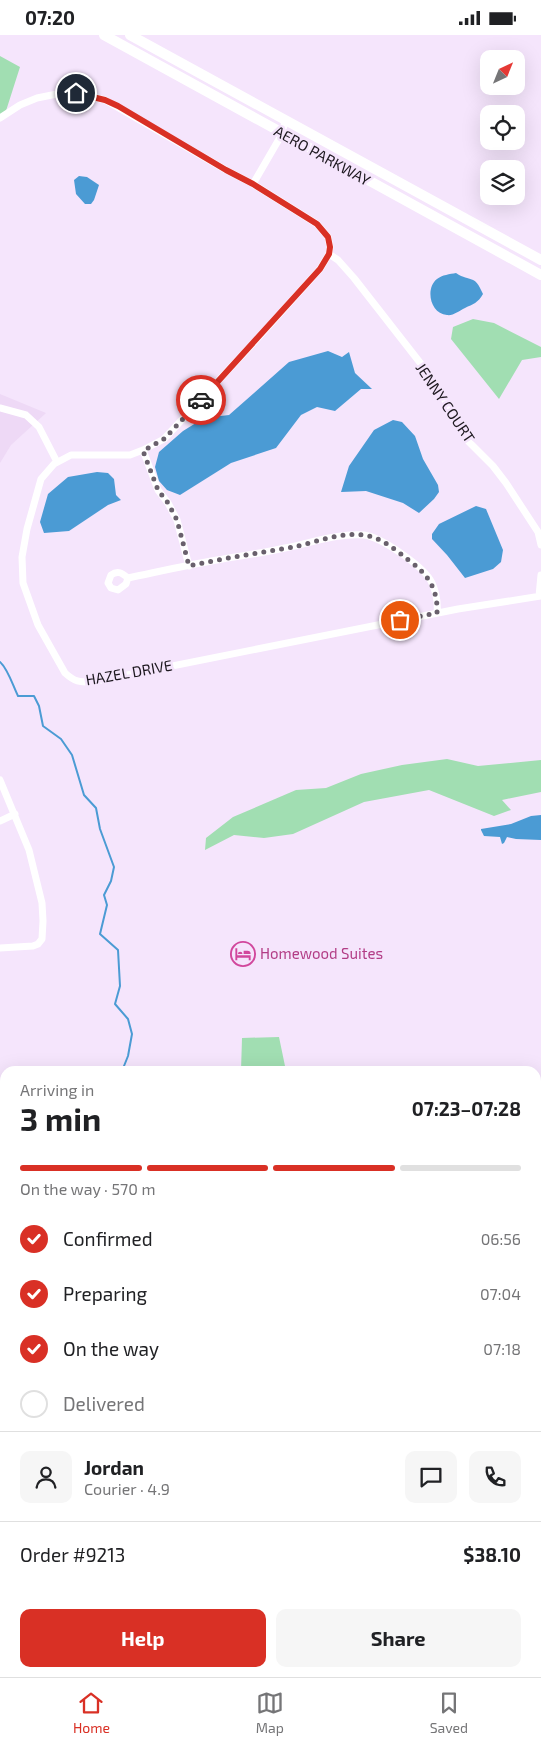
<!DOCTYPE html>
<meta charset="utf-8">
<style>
:root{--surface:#fff;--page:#f6f6f6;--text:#202124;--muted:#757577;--line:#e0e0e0;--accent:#d93025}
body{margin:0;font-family:"Exo 2",sans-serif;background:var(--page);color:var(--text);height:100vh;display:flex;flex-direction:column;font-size:19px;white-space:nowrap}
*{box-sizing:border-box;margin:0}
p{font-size:16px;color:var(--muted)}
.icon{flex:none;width:28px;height:28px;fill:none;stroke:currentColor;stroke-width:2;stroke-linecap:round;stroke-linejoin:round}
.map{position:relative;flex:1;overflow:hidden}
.sheet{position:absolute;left:0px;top:1031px;width:541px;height:611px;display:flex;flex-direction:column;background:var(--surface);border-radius:15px 15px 0 0;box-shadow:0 5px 20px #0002}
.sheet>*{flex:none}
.needle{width:32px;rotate:43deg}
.tools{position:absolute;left:480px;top:15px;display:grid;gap:10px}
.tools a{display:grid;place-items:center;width:45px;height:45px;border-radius:10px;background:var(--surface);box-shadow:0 5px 20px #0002;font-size:25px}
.pin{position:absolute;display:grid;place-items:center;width:42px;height:42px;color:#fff;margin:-21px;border:2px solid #fff;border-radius:50%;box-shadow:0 1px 5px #0007}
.courier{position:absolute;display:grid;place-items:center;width:50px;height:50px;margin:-25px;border:4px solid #d93025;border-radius:50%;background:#fff;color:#222;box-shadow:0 1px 6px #0007}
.headline em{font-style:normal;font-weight:700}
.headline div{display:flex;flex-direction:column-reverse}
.headline{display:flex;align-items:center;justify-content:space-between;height:85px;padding:0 20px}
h1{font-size:32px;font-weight:700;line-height:38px}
.bar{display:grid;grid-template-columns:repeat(4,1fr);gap:8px 5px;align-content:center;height:60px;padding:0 20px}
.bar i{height:6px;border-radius:4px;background:var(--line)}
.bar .current{background:var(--accent)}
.bar p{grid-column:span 4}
.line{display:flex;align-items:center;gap:12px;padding:0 20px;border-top:1px solid var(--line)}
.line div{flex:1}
.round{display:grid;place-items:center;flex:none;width:52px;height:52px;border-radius:10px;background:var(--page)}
ol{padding:0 20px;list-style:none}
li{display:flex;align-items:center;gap:15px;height:55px}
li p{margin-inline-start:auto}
li .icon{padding:5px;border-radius:50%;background:var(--accent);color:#fff;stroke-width:4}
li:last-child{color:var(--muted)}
li i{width:28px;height:28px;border:2px solid var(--line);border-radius:50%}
.primary-button{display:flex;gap:10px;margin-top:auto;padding:10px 20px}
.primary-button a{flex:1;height:58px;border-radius:10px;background:var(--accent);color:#fff;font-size:20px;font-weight:700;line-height:58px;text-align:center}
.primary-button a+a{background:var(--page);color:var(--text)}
.status{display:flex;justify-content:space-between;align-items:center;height:35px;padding:0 25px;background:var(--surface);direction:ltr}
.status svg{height:14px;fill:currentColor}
.tab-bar{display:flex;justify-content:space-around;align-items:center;height:70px;border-top:1px solid var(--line);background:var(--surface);font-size:14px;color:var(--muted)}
.tab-bar a{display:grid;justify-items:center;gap:2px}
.tab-bar .current{color:var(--accent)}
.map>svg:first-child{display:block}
.built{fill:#eed9f6}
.green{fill:#a1deb2}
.water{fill:#4b9bd4}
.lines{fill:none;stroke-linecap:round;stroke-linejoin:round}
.stream{stroke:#4b9bd4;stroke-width:2}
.street{stroke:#fff;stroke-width:7}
.secondary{stroke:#fff;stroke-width:10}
.primary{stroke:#fff;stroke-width:11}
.done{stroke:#69606c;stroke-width:5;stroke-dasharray:0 9}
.route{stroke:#d93025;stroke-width:6}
.labels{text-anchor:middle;stroke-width:5;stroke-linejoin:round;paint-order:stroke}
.street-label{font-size:15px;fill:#1d181f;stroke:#f5e5fc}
.hotel-label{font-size:15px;fill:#b23c85;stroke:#f5e5fc;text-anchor:start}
</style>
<div class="status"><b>07:20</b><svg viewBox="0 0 49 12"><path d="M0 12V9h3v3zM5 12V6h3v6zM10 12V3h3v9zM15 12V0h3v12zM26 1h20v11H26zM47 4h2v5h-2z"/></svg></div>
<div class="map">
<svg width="541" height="1642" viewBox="0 0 541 1642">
<rect width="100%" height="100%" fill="#f5e5fc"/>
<path class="built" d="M0,359l46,19 -35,32 -11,18z
M5,1148v399h-5v-396z"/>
<path class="green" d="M0,21l20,11 -15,47 -5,4z
M473,284l21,4 47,24v10l-19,3 -23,39 -48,-60 2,-12z
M447,724l31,7 63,-6v32l-39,8 9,10 -17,6 -65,-26 -65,12 -71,32 -29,4 -30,-3 -29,15 1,-12 27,-21 63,-27 30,-2 35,-14 41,-9z
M279,1002l6,29 4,5h-48l1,-33z
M536,1460h5v182h-541v-95h5v91h531z"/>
<path class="water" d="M79,141l8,1 12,8 -5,15 -3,4h-6l-9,-10 -2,-14z
M456,238c15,10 18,0 27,21 -5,9 -10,10 -18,14 -6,3 -12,8 -18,7 -17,-1 -22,-27 -10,-36 5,-4 13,-5 19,-6z
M328,316l14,6 7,-5 6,21 17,16h-11l-26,22 -18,-4 -16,8 -25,33 -45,15 -51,32 -13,-5 -8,-9 -4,-14 4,-15 24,-21 21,-13 25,-3 60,-53z
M393,385l9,2 13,14 8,23 15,26 1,7 -5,7 -15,14 -16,-10 -37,-12 -25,1 8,-26 25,-36z
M97,437l11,1 6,6 2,16 5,5 -13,5 -39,26 -25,2 -4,-11 8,-28 20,-17z
M476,471l10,3 17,41 -2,12 -8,7 -28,9 -18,-23 -15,-16v-5l7,-10z
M541,780v25l-25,-1 -9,-2 -3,6 -2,1 -2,-7 -16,-1 -3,-6v-1l30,-5 20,-8z
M5,1605v33h7l-2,4h-10v-26z"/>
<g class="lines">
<path class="stream" d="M0,627c8,7 13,24 18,34h16l5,10 4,20 18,13 11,16 12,40 12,13 4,21 14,38 -3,14 -7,14 3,10 -7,29 18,16 2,36 -5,18 13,15 4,15 -4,22 -6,15
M536,1588l5,-3
M493,1642l17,-4"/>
<path class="street" d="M0,83l20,-13 17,-7 20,-4 19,-1 29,7 121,70 27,14 64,40 11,13 2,10 -1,7 -9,15 -63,70 -93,100 -21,11 -13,5h-59l-17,9 -13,15 -14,50 -5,28 1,26 15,42 27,48c10,9 14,9 27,9l366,-73 83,-13
M253,149l29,-50 3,-13
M329,219l9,6 16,18 71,91 18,27 12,26 13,19 25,25 13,17 32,49 3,13
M0,373l26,7 13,12 18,35
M143,415l15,40 10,13 9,17 12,46
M128,543l-2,6 -8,6 -7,-2 -3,-5 3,-8c7,-5 11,-2 17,3 29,-6 59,-13 89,-18 23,-4 46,-7 68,-12 26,-5 53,-15 79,-13 17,2 61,32 68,48 4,9 6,19 5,30
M539,561l2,-21
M0,745l29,70 13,53 1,18 -1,18 -4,5 -5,2 -33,2
M0,786l15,-7
M0,1151l5,-3
M0,1251l5,63
M536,1287h5"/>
<path class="secondary" d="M104,0l437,240
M130,0l411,225"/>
<path class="primary" d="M536,1460h5
M0,1471h5"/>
</g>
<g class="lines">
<path class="done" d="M201,365l-37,39 -21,12 15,39 10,13 9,17 12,46c35,-8 70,-13 105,-19 23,-5 51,-17 75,-11 16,4 28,15 42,26 17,13 27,27 26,51l-37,7"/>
<path class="route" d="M76,58l29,7 13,6 108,64 27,14 64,40 11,13 2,10 -1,7 -9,15 -119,131"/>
</g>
<defs>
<symbol id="hotel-ring" viewBox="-11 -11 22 22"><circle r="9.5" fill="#f5e5fc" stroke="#d1479c" stroke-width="1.5"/><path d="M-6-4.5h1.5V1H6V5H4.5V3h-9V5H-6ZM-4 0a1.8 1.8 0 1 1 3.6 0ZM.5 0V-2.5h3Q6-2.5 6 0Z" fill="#d1479c"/></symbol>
</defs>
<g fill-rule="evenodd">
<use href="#hotel-ring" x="229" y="905" width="28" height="28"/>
</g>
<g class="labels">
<g class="street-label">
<text transform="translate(322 121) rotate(29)" y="5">AERO PARKWAY</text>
<text transform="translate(445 368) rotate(56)" y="5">JENNY COURT</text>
<text transform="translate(129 638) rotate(-10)" y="5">HAZEL DRIVE</text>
</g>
<g class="hotel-label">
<text x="260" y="924">Homewood Suites</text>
</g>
</g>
</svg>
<div class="tools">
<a><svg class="needle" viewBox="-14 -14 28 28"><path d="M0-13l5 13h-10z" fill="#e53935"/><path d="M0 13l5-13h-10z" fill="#757577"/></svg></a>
<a><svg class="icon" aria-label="locate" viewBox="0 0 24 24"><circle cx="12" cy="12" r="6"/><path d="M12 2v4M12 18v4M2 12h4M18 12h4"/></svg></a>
<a><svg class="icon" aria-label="layers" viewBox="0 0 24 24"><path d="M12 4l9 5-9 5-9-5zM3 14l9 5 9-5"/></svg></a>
</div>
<div class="pin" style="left:400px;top:585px;background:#ea580c"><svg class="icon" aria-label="bag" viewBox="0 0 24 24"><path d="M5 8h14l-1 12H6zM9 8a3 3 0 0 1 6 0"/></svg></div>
<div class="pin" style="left:76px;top:58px;background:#1f2937"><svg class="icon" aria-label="home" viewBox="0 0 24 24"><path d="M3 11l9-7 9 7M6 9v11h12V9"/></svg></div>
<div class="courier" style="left:201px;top:365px"><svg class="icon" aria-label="car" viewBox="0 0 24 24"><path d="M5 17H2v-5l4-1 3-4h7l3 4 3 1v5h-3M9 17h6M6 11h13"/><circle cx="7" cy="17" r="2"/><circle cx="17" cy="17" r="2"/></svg></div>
<section class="sheet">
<div class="headline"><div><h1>3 min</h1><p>Arriving in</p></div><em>07:23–07:28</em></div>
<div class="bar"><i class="current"></i><i class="current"></i><i class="current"></i><i></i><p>On the way · 570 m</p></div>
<ol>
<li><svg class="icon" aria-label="check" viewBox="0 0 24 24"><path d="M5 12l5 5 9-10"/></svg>Confirmed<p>06:56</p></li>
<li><svg class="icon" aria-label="check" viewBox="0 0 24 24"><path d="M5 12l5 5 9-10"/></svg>Preparing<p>07:04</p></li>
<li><svg class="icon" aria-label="check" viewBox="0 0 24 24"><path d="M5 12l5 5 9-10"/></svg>On the way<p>07:18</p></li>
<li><i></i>Delivered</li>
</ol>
<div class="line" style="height:90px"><a class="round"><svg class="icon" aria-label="person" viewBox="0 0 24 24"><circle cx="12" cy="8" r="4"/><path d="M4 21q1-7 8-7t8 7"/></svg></a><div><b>Jordan</b><p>Courier · 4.9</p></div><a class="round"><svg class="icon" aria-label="chat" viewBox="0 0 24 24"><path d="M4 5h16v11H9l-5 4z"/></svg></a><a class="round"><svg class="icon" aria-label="phone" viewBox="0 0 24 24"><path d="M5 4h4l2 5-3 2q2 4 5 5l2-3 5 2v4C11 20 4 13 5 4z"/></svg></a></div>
<div class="line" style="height:65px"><div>Order #9213</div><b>$38.10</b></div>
<div class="primary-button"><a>Help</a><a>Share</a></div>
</section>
</div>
<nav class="tab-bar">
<a class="current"><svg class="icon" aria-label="home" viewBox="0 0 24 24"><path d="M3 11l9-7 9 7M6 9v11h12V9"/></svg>Home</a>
<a><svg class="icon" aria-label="map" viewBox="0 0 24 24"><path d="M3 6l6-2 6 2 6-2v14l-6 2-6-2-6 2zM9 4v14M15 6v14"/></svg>Map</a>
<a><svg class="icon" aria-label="saved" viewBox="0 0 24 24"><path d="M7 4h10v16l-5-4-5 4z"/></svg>Saved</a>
</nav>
